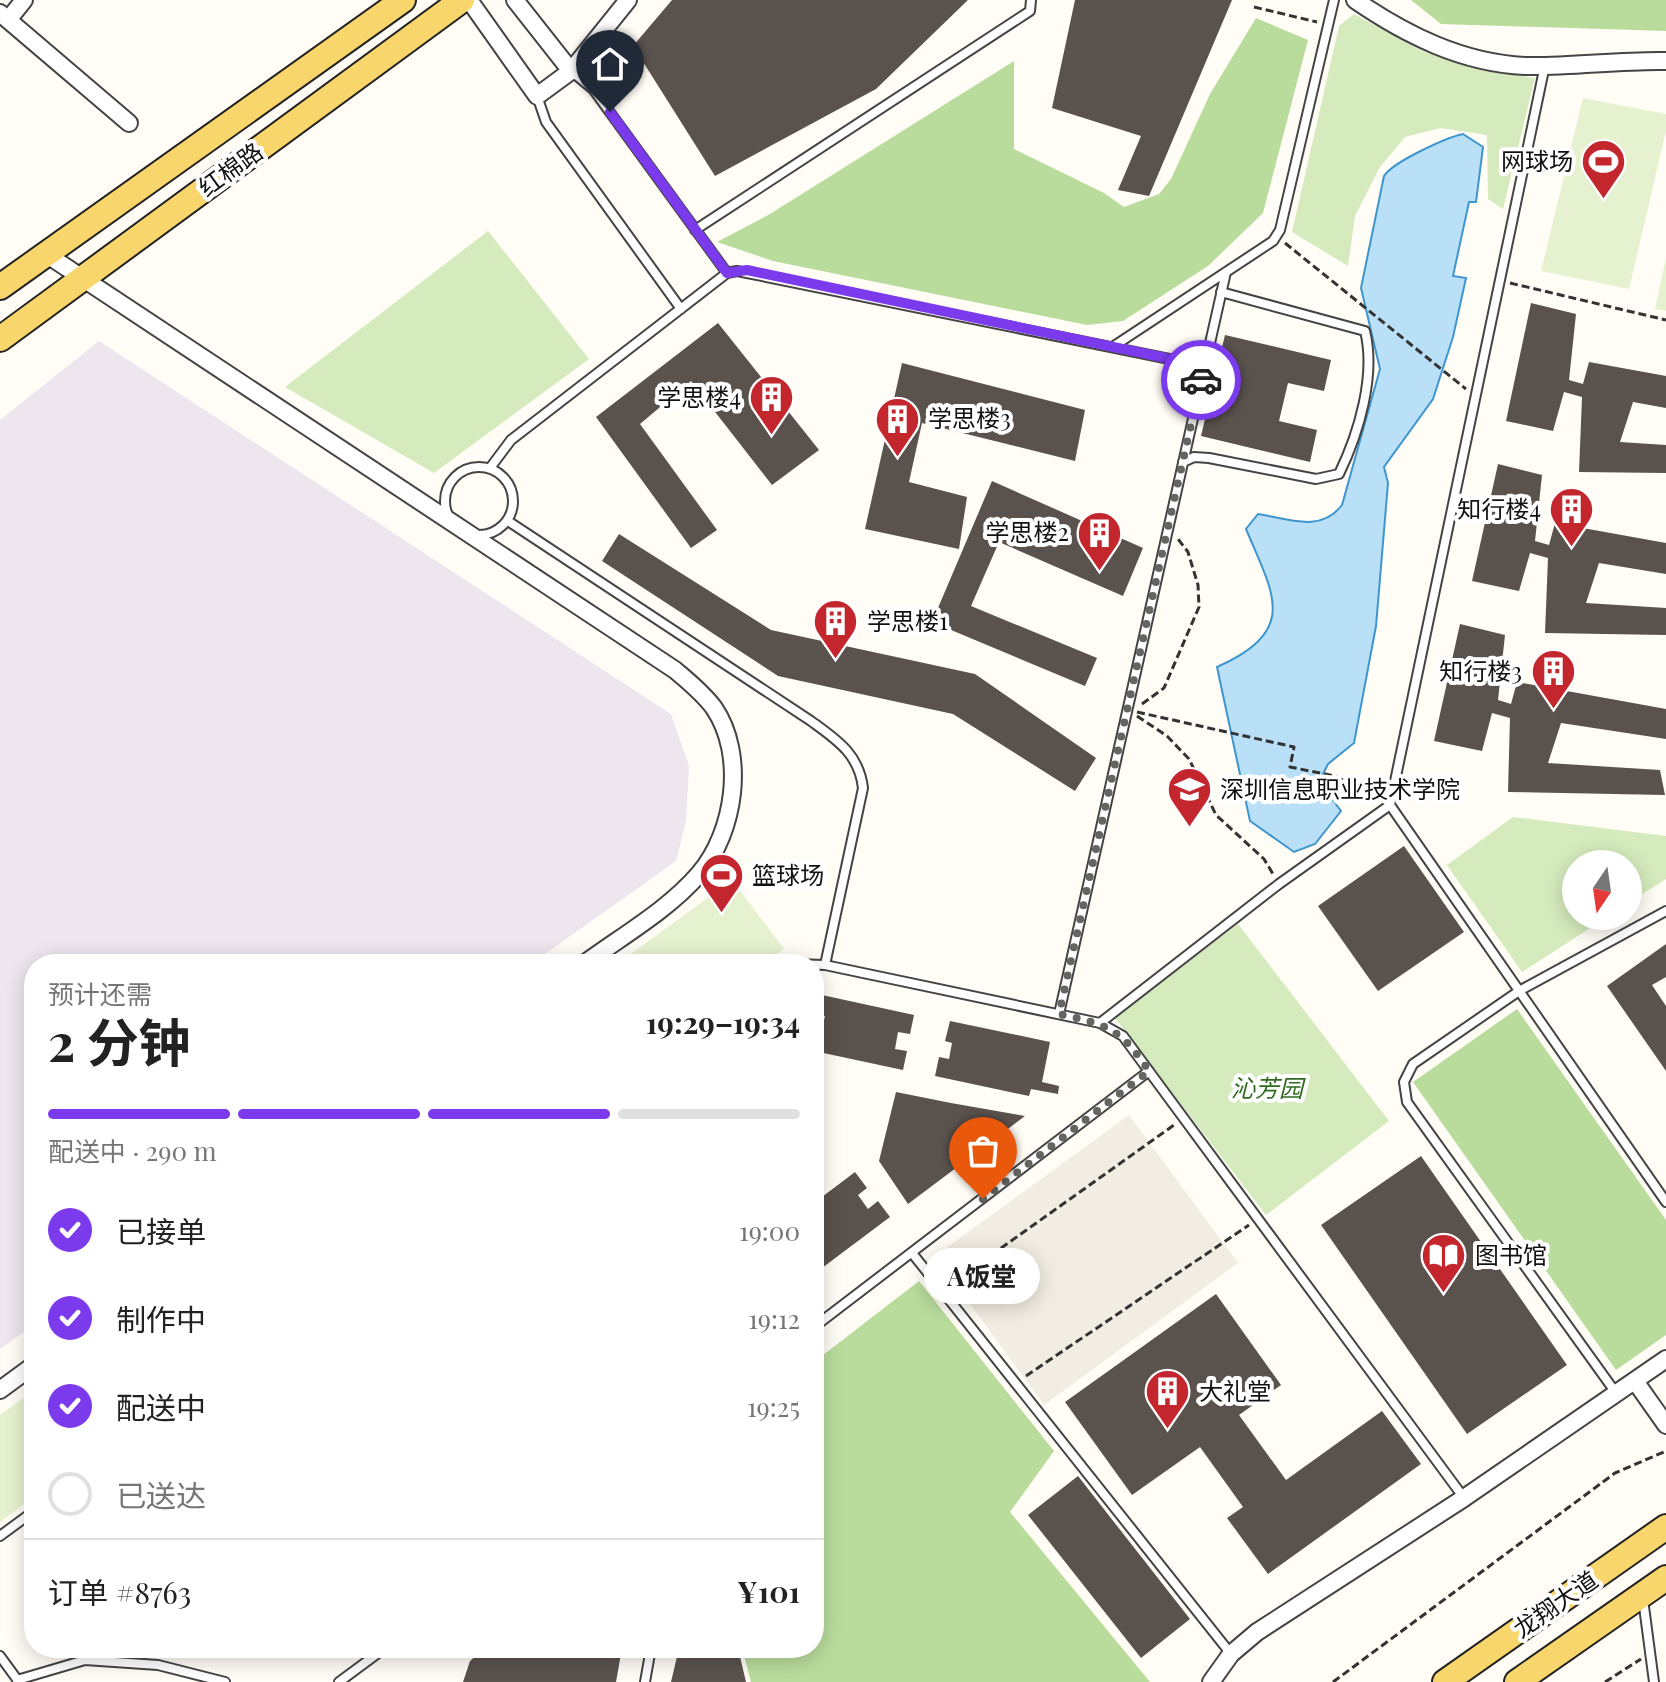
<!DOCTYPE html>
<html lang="zh">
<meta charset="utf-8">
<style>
:root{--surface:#fff;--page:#f2f2f2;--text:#222;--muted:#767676;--line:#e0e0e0;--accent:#7c3aed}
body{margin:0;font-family:"Playfair Display","Noto Sans SC",serif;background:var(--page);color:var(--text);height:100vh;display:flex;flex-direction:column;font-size:30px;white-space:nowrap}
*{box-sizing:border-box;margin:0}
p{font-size:26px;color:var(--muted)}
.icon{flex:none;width:44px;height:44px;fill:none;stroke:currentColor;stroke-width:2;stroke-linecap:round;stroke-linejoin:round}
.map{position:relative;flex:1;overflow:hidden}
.details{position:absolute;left:24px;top:954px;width:800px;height:704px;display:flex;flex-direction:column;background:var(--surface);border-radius:32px;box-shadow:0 4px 20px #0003}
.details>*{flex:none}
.needle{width:52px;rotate:193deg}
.tools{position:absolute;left:1562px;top:850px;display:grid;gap:16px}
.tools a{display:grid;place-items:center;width:80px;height:80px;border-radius:50%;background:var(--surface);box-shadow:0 4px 20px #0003;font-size:40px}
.pin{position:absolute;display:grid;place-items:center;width:68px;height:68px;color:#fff;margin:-82px -34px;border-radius:50% 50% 50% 0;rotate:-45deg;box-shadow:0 0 8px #0007}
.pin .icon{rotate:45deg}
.courier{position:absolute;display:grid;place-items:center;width:80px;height:80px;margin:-40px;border:6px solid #7c3aed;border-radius:50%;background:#fff;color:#222;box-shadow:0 2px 10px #0007}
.bubble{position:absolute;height:56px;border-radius:28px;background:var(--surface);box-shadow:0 4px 20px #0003;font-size:26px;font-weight:700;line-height:56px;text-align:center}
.summary em{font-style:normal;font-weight:700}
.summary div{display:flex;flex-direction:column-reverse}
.summary{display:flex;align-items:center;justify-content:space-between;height:136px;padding:0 24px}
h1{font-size:52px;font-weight:700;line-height:60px}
.bar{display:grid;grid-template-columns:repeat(4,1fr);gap:12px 8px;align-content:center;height:96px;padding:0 24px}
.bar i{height:10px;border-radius:6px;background:var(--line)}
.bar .current{background:var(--accent)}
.bar p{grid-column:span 4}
.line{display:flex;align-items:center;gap:20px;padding:0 24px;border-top:2px solid var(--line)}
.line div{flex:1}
ol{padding:0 24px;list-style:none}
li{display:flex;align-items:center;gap:24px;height:88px}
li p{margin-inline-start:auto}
li .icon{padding:8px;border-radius:50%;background:var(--accent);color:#fff;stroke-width:4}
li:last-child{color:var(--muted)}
li i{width:44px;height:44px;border:4px solid var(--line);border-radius:50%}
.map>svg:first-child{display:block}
.industrial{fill:#eee6ef}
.green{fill:#d5ebbd}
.forest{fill:#b9dc9c}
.pitch{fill:#e6f2cf}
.plaza{fill:#f1ede2}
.water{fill:#b9e0f7;stroke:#3f96cf;stroke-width:2}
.building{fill:#5a524d}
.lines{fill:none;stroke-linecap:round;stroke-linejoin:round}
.service-casing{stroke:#444;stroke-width:12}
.minor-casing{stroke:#444;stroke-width:20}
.primary-casing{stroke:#222;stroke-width:28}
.path{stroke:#333;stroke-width:3;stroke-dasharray:8 4;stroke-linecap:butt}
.service{stroke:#fff;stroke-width:8}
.minor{stroke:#fff;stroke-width:16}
.primary{stroke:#f9d66b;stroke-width:24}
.done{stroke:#646461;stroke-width:8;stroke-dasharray:0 14.4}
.route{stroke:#7c3aed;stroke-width:10}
.labels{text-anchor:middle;stroke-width:8;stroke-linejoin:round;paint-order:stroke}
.poi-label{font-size:24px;fill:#111;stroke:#fff;text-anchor:start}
.street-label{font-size:24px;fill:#111;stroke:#fff}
.park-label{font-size:24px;font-style:italic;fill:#2f6b1f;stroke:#fff}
</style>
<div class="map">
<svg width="1666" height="1682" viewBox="0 0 1666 1682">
<rect width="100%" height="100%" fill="#fffdf5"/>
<path class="industrial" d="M99,341l572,373 18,52 -3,55 -10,40 -145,103h-497v361l-34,24v-929z"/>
<path class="green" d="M1354,14l70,38 72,20 39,6 -32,131 -15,-10 -1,-64 -47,-7 -35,9 -25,30 -25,49 -7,50 -56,-34 47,-206z
M488,231l101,128 -155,114 -149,-86z
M1513,817l153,19v43l-38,24v-39h-52v52h33l-87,56 -75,-107z
M1238,924l151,197 -123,94 -151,-197z"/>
<path class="forest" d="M1411,0h255v31l-225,-7z
M1256,18l52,22 -45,173 -55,53 -85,55 -36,4 -314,-64 -56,-19 53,-28 244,-153v88l90,44 20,14 35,-13 12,-15 39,-85z
M1517,1009l149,211v115l-50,35 -203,-288z
M919,1281l135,170 -44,61 140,170h-399l-9,-34h72v-286z"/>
<path class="pitch" d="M1583,98l83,16v17l-37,158 -88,-18z
M1666,258v53l-11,-2z
M732,880l52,69 -20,15h-147z
M34,1390v107l-34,25v-107z"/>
<path class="plaza" d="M1129,1115l109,148 -194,142 -109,-149z"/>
<path class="water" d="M1463,134l20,13 -7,55h-7l-16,74 13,2 -13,59 -20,62 -49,68 4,16 -12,143 -22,117 -26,21 -9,18 22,29 -26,33 -21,8 -44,-31 -33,-154c82,-37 57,-71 29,-138l12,-15c31,5 63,19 84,-9l38,-136 -19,-81 23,-112c9,-14 61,-38 79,-42z"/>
<path class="building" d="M672,0h296l-92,89 -161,87 -82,-130z
M1075,0h157l-83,196 -31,-6 23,-54 -89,-28z
M1531,303l45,11 -7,66 14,4 6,-22 77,14v32l-33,-6 -13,40 46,3v28l-87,-1 3,-75 -18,-5 -11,39 -47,-10z
M718,323l101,127 -47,35 -81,-104 -51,43 77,106 -26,18 -95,-131z
M1225,335l106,25 -7,31 -36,-8 -9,38 38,9 -7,32 -109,-26z
M902,363l183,47 -10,51 -153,-38 -13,59 58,15 -8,52 -94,-20z
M1498,464l44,11 -7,66 14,4 6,-22 111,20v31l-67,-11 -13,40 80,5v27l-121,-2 3,-75 -18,-5 -11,38 -47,-10z
M992,481l151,67 -20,48 -124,-54 -28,64 126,52 -12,28 -153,-64z
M619,534l152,96 204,44 121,84 -21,33 -122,-77 -175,-38 -176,-115z
M1460,624l45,11 -7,65 13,4 6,-22 149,27v30l-105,-16 -13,40 112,7 5,25 -157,-3 2,-74 -18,-5 -10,38 -48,-10z
M1404,846l60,86 -86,59 -60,-85z
M1666,944v33l-14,8 14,21v65l-59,-85z
M822,995l92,20 -4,19 -12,-2 -3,17 12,2 -4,19 -89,-19v-20l7,1 4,-16 -7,-1z
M950,1021l100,21 -8,40 17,4 -1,8 -27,-5 -2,7 -94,-20 4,-19 10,2 3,-16 -7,-2z
M896,1092l55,11 74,13 -117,88 -29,-43z
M1421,1156l146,209 -100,69 -146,-209z
M855,1172l12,16 -9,7 10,14 10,-8 12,16 -76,57v-71z
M1216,1294l65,91 -42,30 47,65 96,-69 39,53 -153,110 -41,-56 16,-11 -43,-60 -68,48 -67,-93z
M1078,1476l112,143 -49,39 -113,-143z
M485,1648h137l-6,34h-153l7,-21z
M679,1648h59l8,34h-75z"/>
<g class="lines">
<defs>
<path id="service" d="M571,71l22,18 134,184
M537,96l9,26 135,187
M695,230l335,-219 1,-11
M1114,346l159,-105 7,-11 54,-230
M1183,462l11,-5 15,1 107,21 23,-5c20,-41 37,-99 26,-143l-144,-39
M445 501a34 34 0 1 1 68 0a34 34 0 1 1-68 0Z
M490,468l21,-28 216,-167 10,-2 467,95
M508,521l303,200c26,19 48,33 52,67l-38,177
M1390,805l276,397
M791,964l34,1 275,58 23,13 341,462
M1059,1014l167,-742
M1100,1023l179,-139 111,-79 155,-740
M912,1253l319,401
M814,1327l335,-256
M1616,1393l-209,-291 -3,-20 9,-18 106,-73 147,-80
M0,1536l34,-25
M1643,1599l11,83
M0,1656l19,26
M17,1680l68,-20 73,5 67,17
M339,1682l46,-34
M645,1682l6,-34"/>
<path id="minor" d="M469,0l68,96 34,-25 57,-71
M515,0l56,71
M1355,0c51,35 107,63 170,66 47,1 94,-6 141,-5
M0,13l129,110
M8,20l16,-20
M46,254l629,416c14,12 28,23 39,38 32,47 21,124 -15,166 -31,36 -77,62 -115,90
M1635,1381l31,44
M0,1390l34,-25
M1211,1682l20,-28 26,-22 207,-134 202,-139"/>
<path id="primary" d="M0,287l403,-287
M0,339l462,-339
M1445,1682l221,-155
M1517,1682l149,-104"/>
</defs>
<use href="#service" class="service-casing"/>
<use href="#minor" class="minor-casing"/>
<use href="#primary" class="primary-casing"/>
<path class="path" d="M1254,7l63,15
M1285,243l181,146
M1510,283l156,37
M1142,704l22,-16 35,-81 -1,-22 -10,-33 -10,-13
M1137,712l157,35 -4,20 45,9 44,23
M1137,716l30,20 22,23 27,56 48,44 9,15
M952,1283l222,-158
M1026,1376l223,-151
M1333,1682l282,-209 51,-22
M1605,1682l36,-23"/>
<use href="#service" class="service"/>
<use href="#minor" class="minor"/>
<use href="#primary" class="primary"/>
</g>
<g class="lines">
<path class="done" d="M983,1199l166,-128c-28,-42 -41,-46 -90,-57l142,-634"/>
<path class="route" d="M610,112l117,161 20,-3 457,96 -3,14"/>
</g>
<defs>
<symbol id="stadium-pin" viewBox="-11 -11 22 30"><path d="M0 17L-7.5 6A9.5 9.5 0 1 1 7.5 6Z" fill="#c4262e" stroke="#fff"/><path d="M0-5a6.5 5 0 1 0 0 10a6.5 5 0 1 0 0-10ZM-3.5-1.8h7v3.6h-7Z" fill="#fff"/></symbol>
<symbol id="building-pin" viewBox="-11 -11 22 30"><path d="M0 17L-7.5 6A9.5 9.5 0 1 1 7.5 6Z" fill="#c4262e" stroke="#fff"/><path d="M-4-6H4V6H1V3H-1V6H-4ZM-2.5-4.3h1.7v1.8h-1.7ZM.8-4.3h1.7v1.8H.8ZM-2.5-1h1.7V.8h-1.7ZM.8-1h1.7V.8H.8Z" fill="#fff"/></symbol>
<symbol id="university-pin" viewBox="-11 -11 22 30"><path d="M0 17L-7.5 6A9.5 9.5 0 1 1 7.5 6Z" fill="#c4262e" stroke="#fff"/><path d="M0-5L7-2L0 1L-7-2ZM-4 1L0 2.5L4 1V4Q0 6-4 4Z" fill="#fff"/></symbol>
<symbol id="library-pin" viewBox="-11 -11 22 30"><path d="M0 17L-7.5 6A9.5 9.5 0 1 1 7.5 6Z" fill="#c4262e" stroke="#fff"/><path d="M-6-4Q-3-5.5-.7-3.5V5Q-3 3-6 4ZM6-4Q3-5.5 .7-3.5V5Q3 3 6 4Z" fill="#fff"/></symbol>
</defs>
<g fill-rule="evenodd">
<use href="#stadium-pin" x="1578" y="136" width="51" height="69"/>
<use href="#building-pin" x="746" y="372" width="51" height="69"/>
<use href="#building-pin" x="872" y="394" width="51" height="69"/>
<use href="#building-pin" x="1546" y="484" width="51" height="69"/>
<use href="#building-pin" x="1074" y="508" width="51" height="69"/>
<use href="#building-pin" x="810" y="596" width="51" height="69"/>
<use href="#building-pin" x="1528" y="646" width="51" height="69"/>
<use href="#university-pin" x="1164" y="764" width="51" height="69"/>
<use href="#stadium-pin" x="696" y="850" width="51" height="69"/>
<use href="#library-pin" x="1418" y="1230" width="51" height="69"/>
<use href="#building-pin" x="1142" y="1366" width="51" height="69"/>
</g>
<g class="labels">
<g class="poi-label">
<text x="1573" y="170" text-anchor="end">网球场</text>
<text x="741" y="406" text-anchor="end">学思楼4</text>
<text x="928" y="427">学思楼3</text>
<text x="1541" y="518" text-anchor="end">知行楼4</text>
<text x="1069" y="541" text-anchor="end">学思楼2</text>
<text x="867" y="630">学思楼1</text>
<text x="1522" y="680" text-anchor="end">知行楼3</text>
<text x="1220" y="798">深圳信息职业技术学院</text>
<text x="752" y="884">篮球场</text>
<text x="1475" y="1264">图书馆</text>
<text x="1199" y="1400">大礼堂</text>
</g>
<g class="street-label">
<text transform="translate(231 170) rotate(-36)" y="8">红棉路</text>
<text transform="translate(1556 1605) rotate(-35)" y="8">龙翔大道</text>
</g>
<g class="park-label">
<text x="1267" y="1097">沁芳园</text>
</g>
</g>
</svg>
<div class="tools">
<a><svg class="needle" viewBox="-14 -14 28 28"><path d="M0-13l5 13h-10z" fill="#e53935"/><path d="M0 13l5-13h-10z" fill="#767676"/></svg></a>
</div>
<div class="pin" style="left:983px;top:1199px;background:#ea580c"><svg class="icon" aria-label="bag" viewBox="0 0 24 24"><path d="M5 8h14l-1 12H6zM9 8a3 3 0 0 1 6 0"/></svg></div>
<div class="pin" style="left:610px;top:112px;background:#1f2937"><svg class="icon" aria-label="home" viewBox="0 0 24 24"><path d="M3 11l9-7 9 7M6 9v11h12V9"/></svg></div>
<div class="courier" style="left:1201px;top:380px"><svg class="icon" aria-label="car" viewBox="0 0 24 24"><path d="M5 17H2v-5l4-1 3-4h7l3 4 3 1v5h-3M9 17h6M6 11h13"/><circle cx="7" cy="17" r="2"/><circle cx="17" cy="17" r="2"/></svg></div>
<div class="bubble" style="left:924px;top:1248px;width:116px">A饭堂</div>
<section class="details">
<div class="summary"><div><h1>2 分钟</h1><p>预计还需</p></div><em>19:29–19:34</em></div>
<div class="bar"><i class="current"></i><i class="current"></i><i class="current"></i><i></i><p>配送中 · 290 m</p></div>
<ol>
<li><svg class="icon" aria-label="check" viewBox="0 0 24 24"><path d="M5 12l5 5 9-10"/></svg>已接单<p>19:00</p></li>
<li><svg class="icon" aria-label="check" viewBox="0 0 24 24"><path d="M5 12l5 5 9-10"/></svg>制作中<p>19:12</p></li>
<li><svg class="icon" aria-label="check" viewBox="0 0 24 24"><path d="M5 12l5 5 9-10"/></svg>配送中<p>19:25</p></li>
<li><i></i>已送达</li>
</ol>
<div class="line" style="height:104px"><div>订单 #8763</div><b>¥101</b></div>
</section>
</div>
